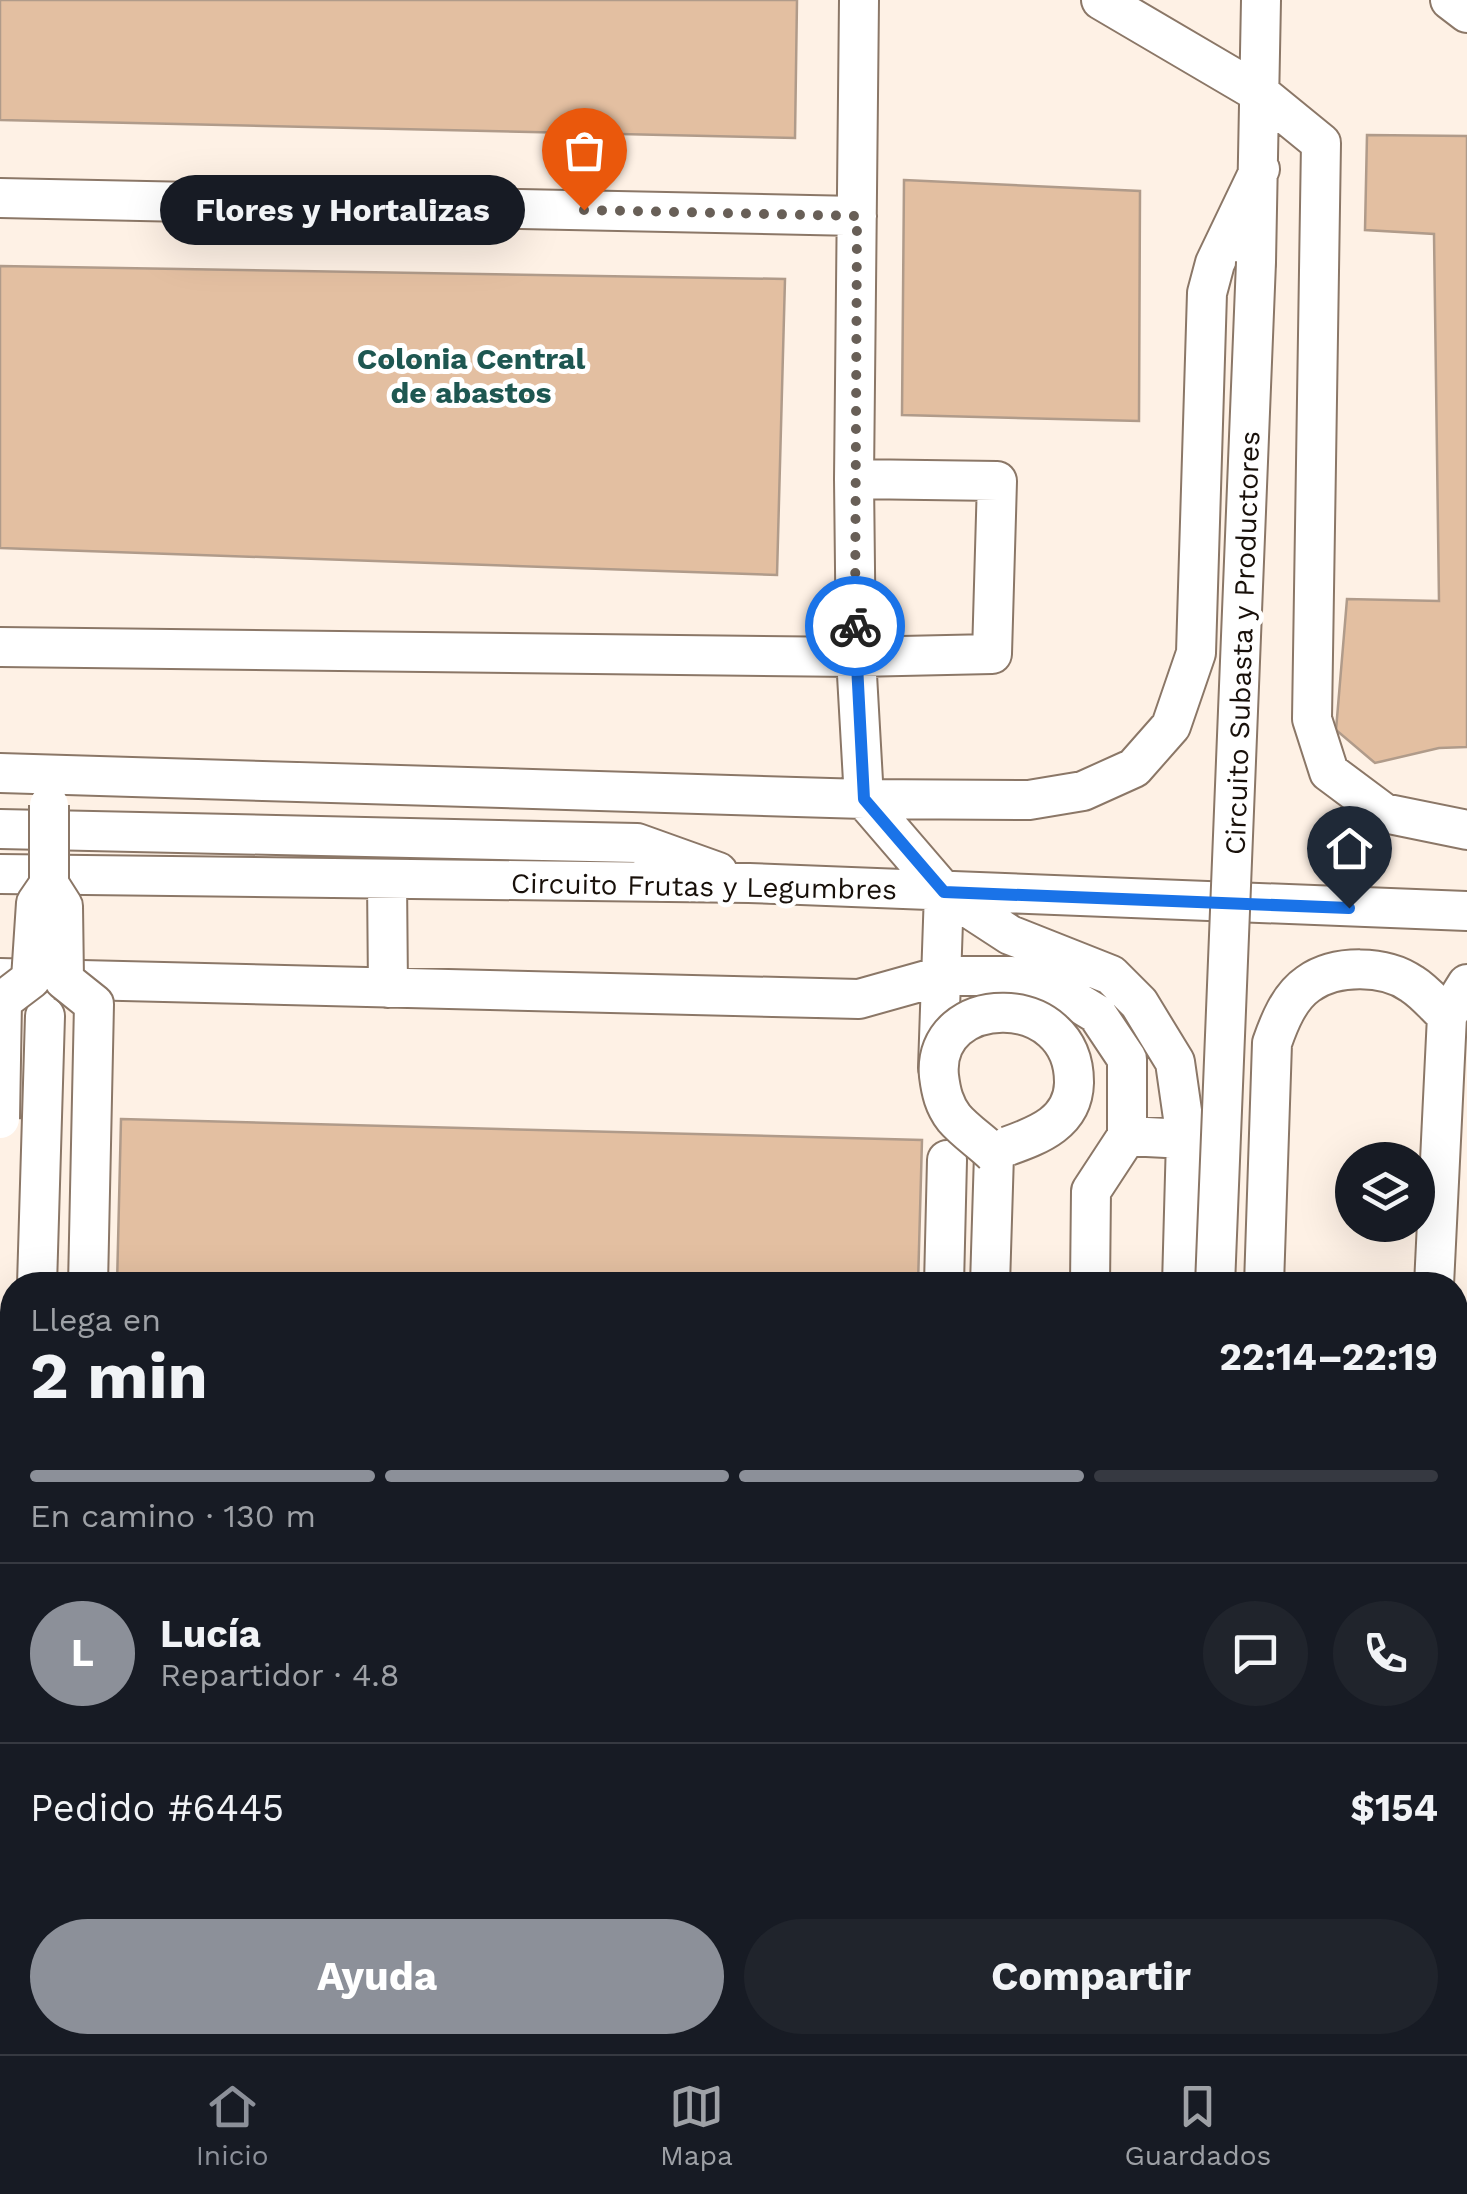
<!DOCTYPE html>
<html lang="es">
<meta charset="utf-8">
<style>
:root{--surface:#171b24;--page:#20242c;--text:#f1f3f6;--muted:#9ea1a6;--line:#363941;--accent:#8c9099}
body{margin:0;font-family:"Work Sans",sans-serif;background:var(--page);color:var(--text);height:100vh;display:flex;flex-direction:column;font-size:38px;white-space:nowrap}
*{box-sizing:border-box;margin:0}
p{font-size:32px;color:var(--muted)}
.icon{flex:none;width:55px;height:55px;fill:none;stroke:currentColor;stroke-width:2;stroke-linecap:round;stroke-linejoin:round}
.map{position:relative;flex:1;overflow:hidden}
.side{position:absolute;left:0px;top:1272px;width:1468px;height:782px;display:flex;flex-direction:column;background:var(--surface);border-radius:40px 40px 0 0;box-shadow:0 10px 40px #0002}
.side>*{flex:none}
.controls{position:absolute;left:1335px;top:1142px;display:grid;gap:20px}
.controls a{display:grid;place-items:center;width:100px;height:100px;border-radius:50%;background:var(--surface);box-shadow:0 10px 40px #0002;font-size:50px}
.pin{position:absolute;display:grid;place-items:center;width:85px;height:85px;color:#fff;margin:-102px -42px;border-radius:50% 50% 50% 0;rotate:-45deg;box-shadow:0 0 10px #0007}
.pin .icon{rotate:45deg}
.courier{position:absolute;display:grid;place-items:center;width:100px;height:100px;margin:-50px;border:8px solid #1a73e8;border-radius:50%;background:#fff;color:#222;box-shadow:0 2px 12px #0007}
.bubble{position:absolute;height:70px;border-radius:35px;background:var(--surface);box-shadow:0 10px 40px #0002;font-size:32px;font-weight:700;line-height:70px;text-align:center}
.headline em{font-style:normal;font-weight:700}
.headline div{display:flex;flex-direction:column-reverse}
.headline{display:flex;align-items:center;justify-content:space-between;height:170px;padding:0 30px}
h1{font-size:65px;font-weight:700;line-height:75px}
.bar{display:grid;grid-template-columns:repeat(4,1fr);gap:15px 10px;align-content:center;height:120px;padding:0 30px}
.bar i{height:12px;border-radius:8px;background:var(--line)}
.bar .active{background:var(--accent)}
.bar p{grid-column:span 4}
.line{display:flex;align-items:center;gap:25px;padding:0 30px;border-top:2px solid var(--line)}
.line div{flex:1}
.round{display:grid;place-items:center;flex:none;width:105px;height:105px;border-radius:52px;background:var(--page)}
.primary-button{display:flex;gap:20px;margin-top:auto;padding:20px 30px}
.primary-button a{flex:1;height:115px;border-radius:60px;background:var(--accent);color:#fff;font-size:40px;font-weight:700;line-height:115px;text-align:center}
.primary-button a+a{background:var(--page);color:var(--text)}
.tabs{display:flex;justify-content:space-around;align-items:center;height:140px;border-top:2px solid var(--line);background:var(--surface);font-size:28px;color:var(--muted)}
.tabs a{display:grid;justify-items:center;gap:5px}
.tabs .active{color:var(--accent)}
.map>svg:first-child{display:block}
.building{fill:#e3bfa1;stroke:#b09b8a;stroke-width:2.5}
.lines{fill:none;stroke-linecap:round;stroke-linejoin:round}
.minor-casing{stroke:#8b7767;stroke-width:42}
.minor{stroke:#fff;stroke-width:38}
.minor-bridge-casing{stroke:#8b7767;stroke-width:42;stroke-linecap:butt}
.minor-bridge{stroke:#fff;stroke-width:38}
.done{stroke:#685f57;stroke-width:10;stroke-dasharray:0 18}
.route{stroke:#1a73e8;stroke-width:12}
.labels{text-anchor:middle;stroke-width:10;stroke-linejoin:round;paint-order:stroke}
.street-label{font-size:28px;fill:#18100a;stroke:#fff}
.neighbourhood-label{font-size:30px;font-weight:bold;fill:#1e5751;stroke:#fff}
</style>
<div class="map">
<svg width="1467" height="2054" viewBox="0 0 1467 2054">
<rect width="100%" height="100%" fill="#fef1e5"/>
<path class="building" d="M0,0h797l-2,138 -795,-18z
M1367,135l100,1v611l-28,1 -64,15 -39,-33 11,-131 92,2 -5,-367 -69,-4z
M904,180l236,11 -1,230 -237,-6z
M0,266l785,13 -8,296 -777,-27z
M121,1119l801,21 -4,145h-801z
M98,2042h802l-1,12h-801z"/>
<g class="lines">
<defs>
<path id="minor" d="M859,0l-5,479 2,178 8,142 80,93 66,43 101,40 28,28 36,59 11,77 -4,146
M1101,0l160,94 60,49 -9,576 17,53 55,41 83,17
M1450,0l17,13
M0,198l857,18
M1256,262l5,-262
M0,647l856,10 136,-3 5,-173 -143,-2
M0,773l864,26 165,1 54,-9 51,-23 37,-42 25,-73 11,-360 8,-30 45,-94
M0,829l637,14 81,29
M0,874l749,9 718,28
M387,880l1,108
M0,978l859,21 82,-23h71l47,15 38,23 30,45v77
M938,1068l6,-176
M37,1285l8,-269
M944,1285l3,-125
M990,1285l4,-131
M1090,1285l1,-94 36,-55 59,3
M1264,1285l8,-242c7,-20 17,-46 36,-59 28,-20 77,-19 104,0 13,8 24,22 35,32
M1434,1285l13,-269 20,-32
M1455,1376l12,20
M0,1511l12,9
M1467,1526l-7,60 -2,159 9,24
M0,1586l12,1
M0,1664l12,-9
M16,2054v-12
M55,2054v-12
M927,2054v-12
M968,2054v-12
M1116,2054l60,-6
M1383,2054v-12"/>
</defs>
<use href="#minor" class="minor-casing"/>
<use href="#minor" class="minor"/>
<defs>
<path id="minor-bridge" d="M49,805v79l14,22 1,74 30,24 -6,281
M0,1119l2,-118 29,-22 5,-76 13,-19
M994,1154c-12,-12 -29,-23 -40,-36 -10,-13 -13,-26 -15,-42 -8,-84 136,-87 135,7 -1,39 -35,52 -66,63
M1215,1285l41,-1023"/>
</defs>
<use href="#minor-bridge" class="minor-bridge-casing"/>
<use href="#minor-bridge" class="minor-bridge"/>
</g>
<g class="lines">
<path class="done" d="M584,210l273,6 -2,410"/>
<path class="route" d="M855,626l9,173 80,93 405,16"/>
</g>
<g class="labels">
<g class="street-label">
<text transform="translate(1242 643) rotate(-88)" y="10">Circuito Subasta y Productores</text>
<text transform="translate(704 886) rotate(1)" y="10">Circuito Frutas y Legumbres</text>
</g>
<g class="neighbourhood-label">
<text x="471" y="369">Colonia Central<tspan x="471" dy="34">de abastos</tspan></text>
</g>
</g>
</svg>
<div class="controls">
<a><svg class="icon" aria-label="layers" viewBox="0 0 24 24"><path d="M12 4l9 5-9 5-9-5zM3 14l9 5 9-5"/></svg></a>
</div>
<div class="pin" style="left:584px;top:210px;background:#ea580c"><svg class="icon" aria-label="bag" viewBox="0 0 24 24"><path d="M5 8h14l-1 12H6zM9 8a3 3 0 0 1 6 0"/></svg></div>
<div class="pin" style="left:1349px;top:908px;background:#1f2937"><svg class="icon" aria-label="home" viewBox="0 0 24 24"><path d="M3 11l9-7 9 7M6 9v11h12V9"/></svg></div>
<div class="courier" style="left:855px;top:626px"><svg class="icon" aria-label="bike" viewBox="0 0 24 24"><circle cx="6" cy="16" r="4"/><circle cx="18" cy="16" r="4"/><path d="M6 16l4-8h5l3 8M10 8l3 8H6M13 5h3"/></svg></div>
<div class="bubble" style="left:160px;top:175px;width:365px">Flores y Hortalizas</div>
<section class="side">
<div class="headline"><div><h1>2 min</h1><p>Llega en</p></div><em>22:14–22:19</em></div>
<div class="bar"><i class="active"></i><i class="active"></i><i class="active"></i><i></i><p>En camino · 130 m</p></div>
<div class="line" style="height:180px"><b class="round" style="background:var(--accent);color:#fff">L</b><div><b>Lucía</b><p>Repartidor · 4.8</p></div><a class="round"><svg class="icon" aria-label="chat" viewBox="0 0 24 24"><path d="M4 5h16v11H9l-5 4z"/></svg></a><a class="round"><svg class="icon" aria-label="phone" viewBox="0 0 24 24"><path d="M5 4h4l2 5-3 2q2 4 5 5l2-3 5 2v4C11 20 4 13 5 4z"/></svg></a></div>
<div class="line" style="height:130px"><div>Pedido #6445</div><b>$154</b></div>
<div class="primary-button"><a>Ayuda</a><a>Compartir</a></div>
</section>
</div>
<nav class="tabs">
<a class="active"><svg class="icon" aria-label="home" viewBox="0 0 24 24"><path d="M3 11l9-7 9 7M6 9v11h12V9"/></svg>Inicio</a>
<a><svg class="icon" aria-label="map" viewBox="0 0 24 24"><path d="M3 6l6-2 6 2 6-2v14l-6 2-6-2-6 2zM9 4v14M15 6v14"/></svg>Mapa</a>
<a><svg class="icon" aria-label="saved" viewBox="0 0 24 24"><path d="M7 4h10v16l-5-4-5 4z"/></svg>Guardados</a>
</nav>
